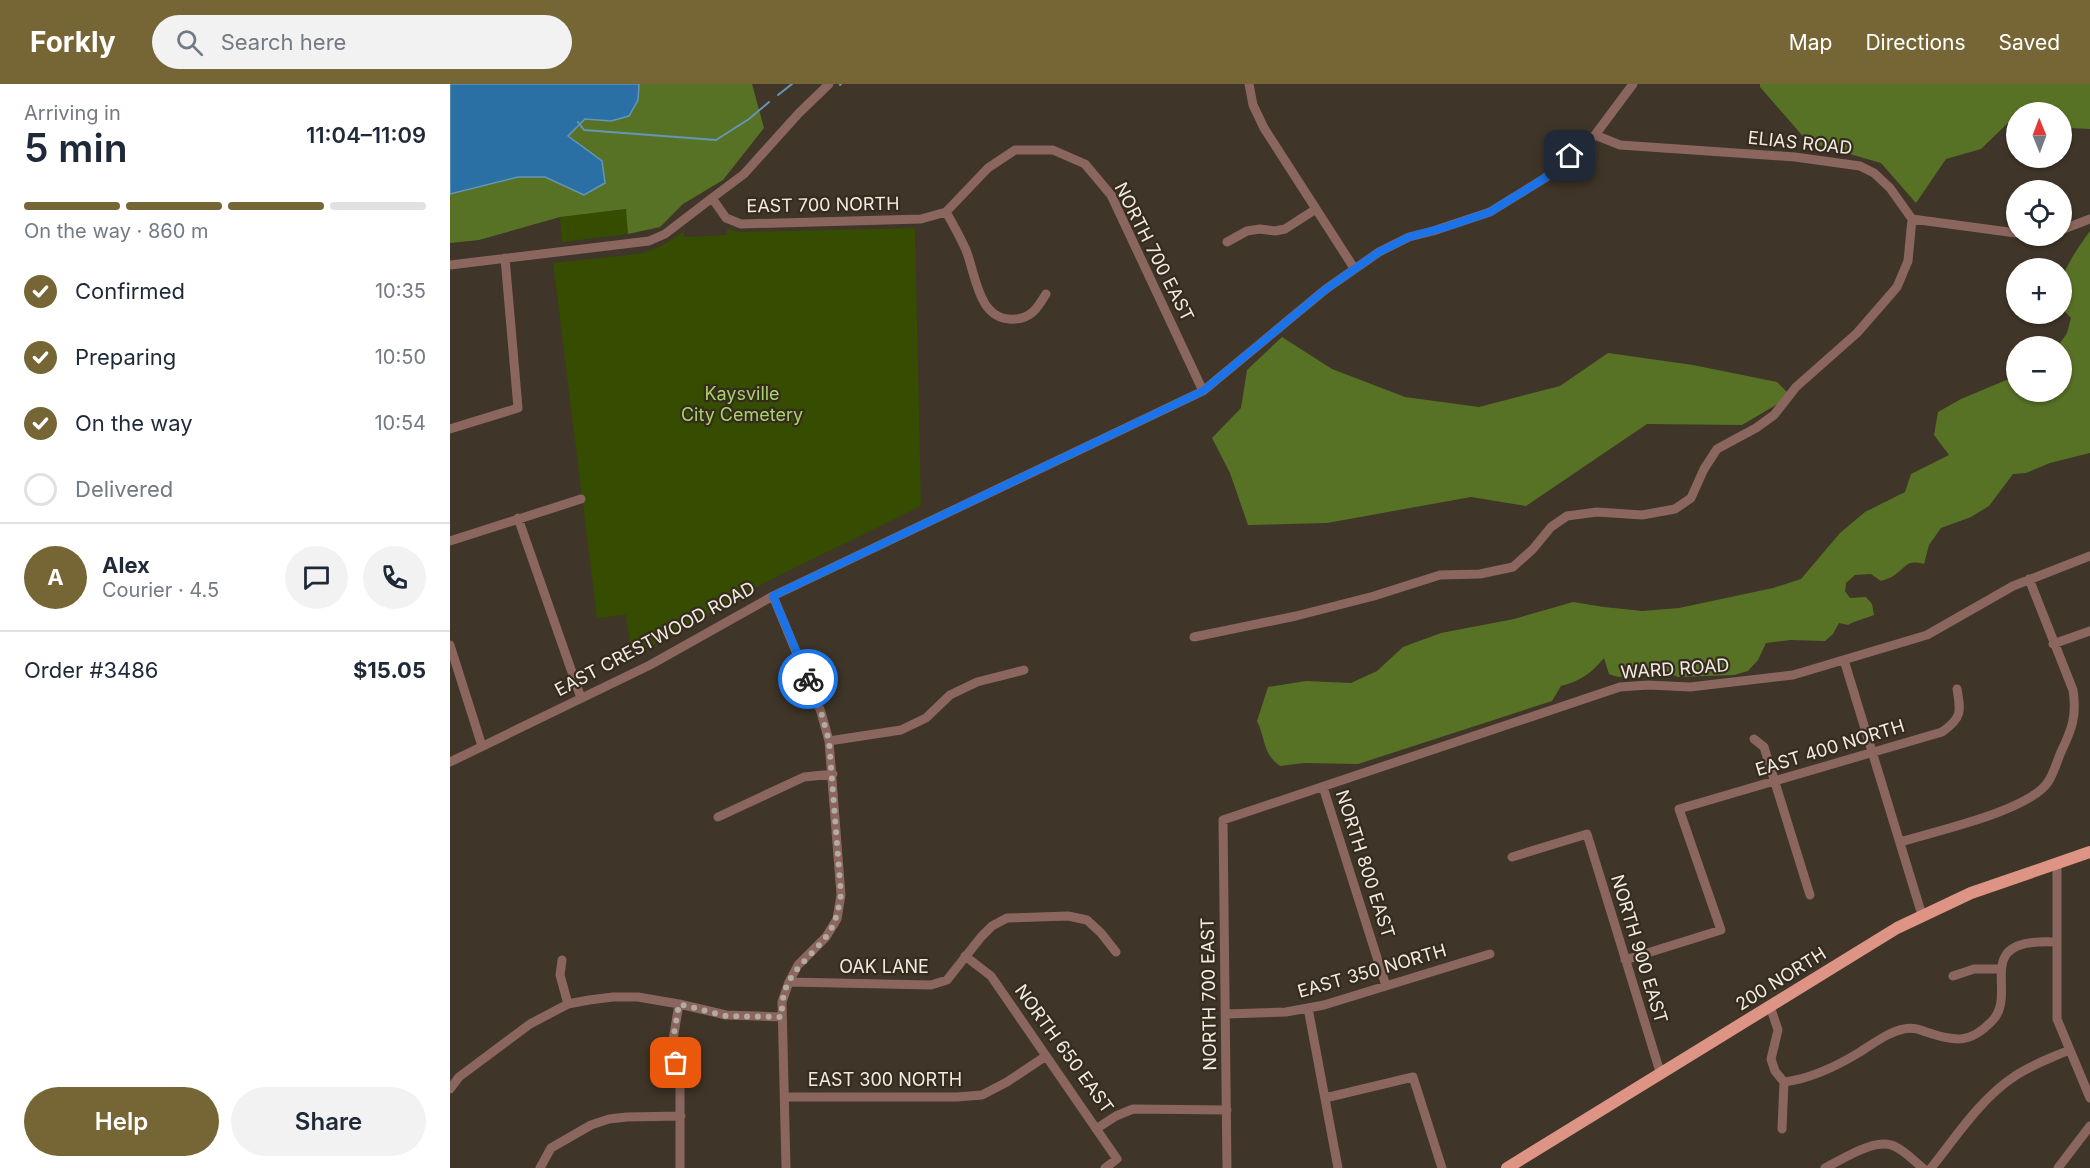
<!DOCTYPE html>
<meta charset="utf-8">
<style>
:root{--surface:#fff;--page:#f2f2f3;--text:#1f2937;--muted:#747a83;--line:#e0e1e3;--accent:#766636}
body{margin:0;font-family:Inter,sans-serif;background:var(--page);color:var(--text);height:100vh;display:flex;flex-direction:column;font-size:22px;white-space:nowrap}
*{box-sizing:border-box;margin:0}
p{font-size:20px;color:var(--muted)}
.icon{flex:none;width:33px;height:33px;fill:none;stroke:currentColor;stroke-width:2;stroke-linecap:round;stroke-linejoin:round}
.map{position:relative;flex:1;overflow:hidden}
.details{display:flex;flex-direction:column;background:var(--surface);width:450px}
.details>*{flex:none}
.needle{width:39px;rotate:359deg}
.tools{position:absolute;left:1556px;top:18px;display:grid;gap:12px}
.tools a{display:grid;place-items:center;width:66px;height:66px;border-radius:50%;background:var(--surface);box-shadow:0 2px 4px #0004;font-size:30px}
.pin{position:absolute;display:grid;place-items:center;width:51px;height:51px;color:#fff;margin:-26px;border-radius:12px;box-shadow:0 3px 9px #0006}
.courier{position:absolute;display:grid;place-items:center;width:60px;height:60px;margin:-30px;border:4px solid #1a73e8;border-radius:50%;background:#fff;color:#222;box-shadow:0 2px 8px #0007}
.headline em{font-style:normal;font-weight:600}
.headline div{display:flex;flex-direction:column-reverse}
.headline{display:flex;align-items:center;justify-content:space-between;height:102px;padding:0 24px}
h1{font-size:39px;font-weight:600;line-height:45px}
.bar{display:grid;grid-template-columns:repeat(4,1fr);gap:9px 6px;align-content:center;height:72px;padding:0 24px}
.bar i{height:8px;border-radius:4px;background:var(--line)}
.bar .active{background:var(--accent)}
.bar p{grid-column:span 4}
.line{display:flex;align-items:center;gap:15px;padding:0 24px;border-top:2px solid var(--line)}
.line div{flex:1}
.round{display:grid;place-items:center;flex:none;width:63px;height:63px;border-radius:32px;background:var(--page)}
ol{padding:0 24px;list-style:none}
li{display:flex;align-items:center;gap:18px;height:66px}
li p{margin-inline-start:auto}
li .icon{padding:6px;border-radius:50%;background:var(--accent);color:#fff;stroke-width:4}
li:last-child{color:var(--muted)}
li i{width:33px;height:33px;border:3px solid var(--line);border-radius:50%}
.primary-button{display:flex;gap:12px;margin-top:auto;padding:12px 24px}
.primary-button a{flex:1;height:69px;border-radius:36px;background:var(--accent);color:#fff;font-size:24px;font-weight:600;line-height:69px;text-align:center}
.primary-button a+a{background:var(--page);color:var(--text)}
header{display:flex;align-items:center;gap:36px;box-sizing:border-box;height:84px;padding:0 30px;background:var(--accent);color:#fff}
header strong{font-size:28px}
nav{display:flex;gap:33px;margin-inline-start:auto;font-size:21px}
.search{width:420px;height:54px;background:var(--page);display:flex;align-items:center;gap:15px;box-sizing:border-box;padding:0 21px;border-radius:33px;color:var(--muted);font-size:22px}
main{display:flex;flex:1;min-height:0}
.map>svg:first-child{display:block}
.green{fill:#354c01}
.forest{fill:#577225}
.water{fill:#2a70a5;stroke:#6695b8;stroke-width:1.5}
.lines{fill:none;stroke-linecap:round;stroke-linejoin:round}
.stream{stroke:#6695b8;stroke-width:2}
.minor{stroke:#8b665e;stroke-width:9}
.major{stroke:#dd9484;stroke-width:12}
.done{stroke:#b3aba2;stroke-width:6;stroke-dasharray:0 10.8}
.route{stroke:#1a73e8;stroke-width:8}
.labels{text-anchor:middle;stroke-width:4.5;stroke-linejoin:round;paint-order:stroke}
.street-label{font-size:18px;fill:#f2ebe3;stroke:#352b1e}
.park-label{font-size:18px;fill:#aad26b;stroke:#352b1e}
</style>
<header>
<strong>Forkly</strong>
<div class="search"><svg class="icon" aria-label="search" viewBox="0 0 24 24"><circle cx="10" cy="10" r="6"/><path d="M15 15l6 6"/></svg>Search here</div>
<nav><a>Map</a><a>Directions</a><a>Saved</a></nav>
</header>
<main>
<section class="details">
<div class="headline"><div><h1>5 min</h1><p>Arriving in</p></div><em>11:04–11:09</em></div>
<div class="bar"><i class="active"></i><i class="active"></i><i class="active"></i><i></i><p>On the way · 860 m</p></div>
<ol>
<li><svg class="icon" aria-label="check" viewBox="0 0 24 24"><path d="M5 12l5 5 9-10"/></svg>Confirmed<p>10:35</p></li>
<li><svg class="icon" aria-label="check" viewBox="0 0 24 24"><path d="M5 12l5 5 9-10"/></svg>Preparing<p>10:50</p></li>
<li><svg class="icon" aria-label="check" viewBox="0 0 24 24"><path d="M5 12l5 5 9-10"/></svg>On the way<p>10:54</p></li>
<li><i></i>Delivered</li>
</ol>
<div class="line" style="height:108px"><b class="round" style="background:var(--accent);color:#fff">A</b><div><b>Alex</b><p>Courier · 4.5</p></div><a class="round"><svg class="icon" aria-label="chat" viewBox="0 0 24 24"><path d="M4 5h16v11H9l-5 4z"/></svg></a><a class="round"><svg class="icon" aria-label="phone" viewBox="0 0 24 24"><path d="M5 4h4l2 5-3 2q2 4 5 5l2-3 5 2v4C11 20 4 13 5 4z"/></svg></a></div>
<div class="line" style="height:78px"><div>Order #3486</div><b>$15.05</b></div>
<div class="primary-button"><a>Help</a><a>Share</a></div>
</section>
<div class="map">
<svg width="1640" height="1084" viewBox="0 0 1640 1084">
<rect width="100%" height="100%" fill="#3f3528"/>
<path class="green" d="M177,125l1,25 -66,8 -2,-25z
M465,144l6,278 -157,77 -132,74 -6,-42 -29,3 -44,-355 91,-10 19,-8 21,-14v6l43,-2v-6l12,3z"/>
<path class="forest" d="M189,0h113l12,44 -41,52 -40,24 -23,23 -32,7 -2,-25 -66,8 -81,23 -29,3v-49l68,-17h28l38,18 18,-34 -35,-25 18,-17 26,2 27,-21z
M1310,0h330v45l-20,-1 -9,-5v-11c-16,0 -29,0 -45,0v7l-6,2 -29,28 -35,10 -30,44 -35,-40 -73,-21 -48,-55z
M1640,147v222l-40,10 -24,10 -13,1 -24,32 -18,11 -30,11 -12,17 -5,19c-17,-4 -16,1 -28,10 -4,4 -10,5 -15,7l-10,-7 -16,1 -9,8 -1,8 5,7 16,-1 6,7 2,11c-9,4 -18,5 -26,10l-9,-2 -6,11 -8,7 -35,-1 -24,3 -8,17 -10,11 -14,4 -56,2 -23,-9c-16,7 -29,13 -46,6l-5,-16c-12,15 -24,23 -43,28l-9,15 -194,63 -54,-1 -24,3c-18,-13 -14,-27 -23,-45l11,-34 38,-6 45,2 26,-12 26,-24 38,-14 73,-14 59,-17 31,5 38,4 37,-3 94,-20 28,-9 39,-46 25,-21 40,-20 6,-18 38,-19 -15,-20 4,-23 23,-13 55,-23v16h45v-46h-3l9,-13 4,-15c-3,-3 -7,-7 -9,-11 -10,-25 15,-58 28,-76z
M832,253l50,32 73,28 74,10 81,-21 48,-33 85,12 84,17 14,14 -49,29 -95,-1 -121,82 -55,-9 -144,26 -79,2 -18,-52 -18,-35 29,-30 6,-38z"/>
<path class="water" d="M0,0h189l-1,16 -9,16 -18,5 -26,-2 -17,17 34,25 3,22 -21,12 -39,-18h-27l-68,17z"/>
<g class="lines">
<path class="stream" d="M390,1l1,-1
M328,11l14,-11
M128,38l6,8 132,10 33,-21 20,-17"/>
<path class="minor" d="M799,0l4,21 11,23 90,140
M1145,51l25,10 175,12 65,9 14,7 16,15 22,31 104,14
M262,114l32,-24 55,-61 30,-29
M496,128c7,12 14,25 20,38 10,25 12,72 49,69 17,-1 23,-12 31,-25
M1611,146l29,-11
M777,158l20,-11 13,-2 15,2 10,-2 31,-20
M0,181l199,-24 16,-7 47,-36 14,20 15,6 180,-5 25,-7 42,-44 27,-18h38l32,14 26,31 92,196
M0,345l68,-21 -13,-150
M68,434l63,180
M0,457l131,-42
M323,512l48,116 8,29 12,154 -4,24 -11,18 -28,28 -9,17 -7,20 4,166
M744,553l102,-21 78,-20 66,-21 40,-1 33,-7 20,-18 18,-22 16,-11 30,-4 45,3 33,-6 16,-11 13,-29 13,-20 39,-21 18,-13 22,-28 61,-54 40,-46 11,-26 4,-42
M1603,560l37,-13
M0,561l32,101
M1394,576l78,255
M1304,655l10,8 46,148
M379,657l72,-11 25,-12 24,-23 27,-13 47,-12
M0,678l200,-97 123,-69 430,-205 123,-102 53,-37 30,-15 24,-6 57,-19 55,-34 50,-43 38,-51
M873,703l63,199
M268,733l86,-40 29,-3
M1450,758c36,-11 129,-31 148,-60 6,-9 9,-21 13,-30 11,-23 16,-36 12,-62l-44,-111
M1062,773l75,-23 74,241
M1607,779v156l33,79
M515,872l26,20 126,183 -12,9
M112,876l-2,15 8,29
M1175,876l96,-30 -42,-121 263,-77c20,-14 19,-20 15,-43
M1503,892l21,-7h26
M339,898l142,3 16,-5 34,-43 11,-11 15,-8 61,-2 19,4 14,13 15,19
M229,920l-7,42 8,34v88
M1320,922l8,24 -7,29 4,12 9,11c26,-3 53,-16 76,-30 13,-8 28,-20 44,-23 7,-2 15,0 22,3 29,9 43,13 66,-11 28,-28 -24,-84 64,-79
M858,924l30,160
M776,930l60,-2 38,-7 166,-51
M0,1005l9,-12 71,-53 38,-20 21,-4 24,-3h25l41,7 47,11 56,2
M335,1013h172l25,-2 25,-13 39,-26
M875,1014l88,-21 29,91
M646,1045l20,-13 17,-7 94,1
M1332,1045l2,-47
M90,1084l11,-20 40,-23 18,-6 18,-2 54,-1
M777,1084l-4,-348 397,-133 28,-2 42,2 103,-12 134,-40 86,-49 77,-30
M1375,1084c18,-9 52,-32 71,-21 10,5 18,14 27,21
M1481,1084c25,-31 50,-70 84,-92 16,-11 36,-18 54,-26
M1608,1084l32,-42"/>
<path class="major" d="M1057,1084l390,-240 74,-35 119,-41"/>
</g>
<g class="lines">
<path class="done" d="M226,979l-4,-17 7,-42 47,12 56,1c-2,-41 21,-51 43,-79 11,-13 13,-28 16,-43l-12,-154 -8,-29 -13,-33"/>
<path class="route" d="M358,595l-35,-83 430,-205 123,-102 53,-37 30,-15 37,-10 44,-15 55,-34 25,-22"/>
</g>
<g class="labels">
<g class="street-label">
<text transform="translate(1350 59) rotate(6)" y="6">ELIAS ROAD</text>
<text transform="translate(373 121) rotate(-1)" y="6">EAST 700 NORTH</text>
<text transform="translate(704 168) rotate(63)" y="6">NORTH 700 EAST</text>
<text transform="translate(205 555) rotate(-28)" y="6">EAST CRESTWOOD ROAD</text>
<text transform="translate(1225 585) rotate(-4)" y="6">WARD ROAD</text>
<text transform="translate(1380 664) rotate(-17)" y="6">EAST 400 NORTH</text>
<text transform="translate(915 780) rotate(72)" y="6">NORTH 800 EAST</text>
<text transform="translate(1189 865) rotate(73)" y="6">NORTH 900 EAST</text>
<text x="434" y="889">OAK LANE</text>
<text transform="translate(922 887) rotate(-16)" y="6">EAST 350 NORTH</text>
<text transform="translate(1331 895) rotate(-32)" y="6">200 NORTH</text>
<text transform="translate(759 910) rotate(-91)" y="6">NORTH 700 EAST</text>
<text transform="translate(614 965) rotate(54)" y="6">NORTH 650 EAST</text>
<text x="435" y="1002">EAST 300 NORTH</text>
</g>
<g class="park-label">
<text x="292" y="316">Kaysville<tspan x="292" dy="21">City Cemetery</tspan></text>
</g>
</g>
</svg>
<div class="tools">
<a><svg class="needle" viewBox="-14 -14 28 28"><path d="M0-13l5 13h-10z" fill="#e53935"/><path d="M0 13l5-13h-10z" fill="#747a83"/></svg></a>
<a><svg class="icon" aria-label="locate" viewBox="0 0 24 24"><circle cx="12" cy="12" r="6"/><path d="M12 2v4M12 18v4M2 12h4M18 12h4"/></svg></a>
<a>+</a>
<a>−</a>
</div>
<div class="pin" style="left:226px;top:979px;background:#ea580c"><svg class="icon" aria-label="bag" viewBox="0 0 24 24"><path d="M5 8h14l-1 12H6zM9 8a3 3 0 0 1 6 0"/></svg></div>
<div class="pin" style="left:1120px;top:72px;background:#1f2937"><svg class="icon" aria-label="home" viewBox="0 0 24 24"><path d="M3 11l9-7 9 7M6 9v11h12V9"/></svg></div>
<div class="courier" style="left:358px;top:595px"><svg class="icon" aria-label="bike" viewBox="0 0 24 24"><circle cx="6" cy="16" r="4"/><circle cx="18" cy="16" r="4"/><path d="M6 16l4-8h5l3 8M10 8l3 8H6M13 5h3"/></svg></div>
</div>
</main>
